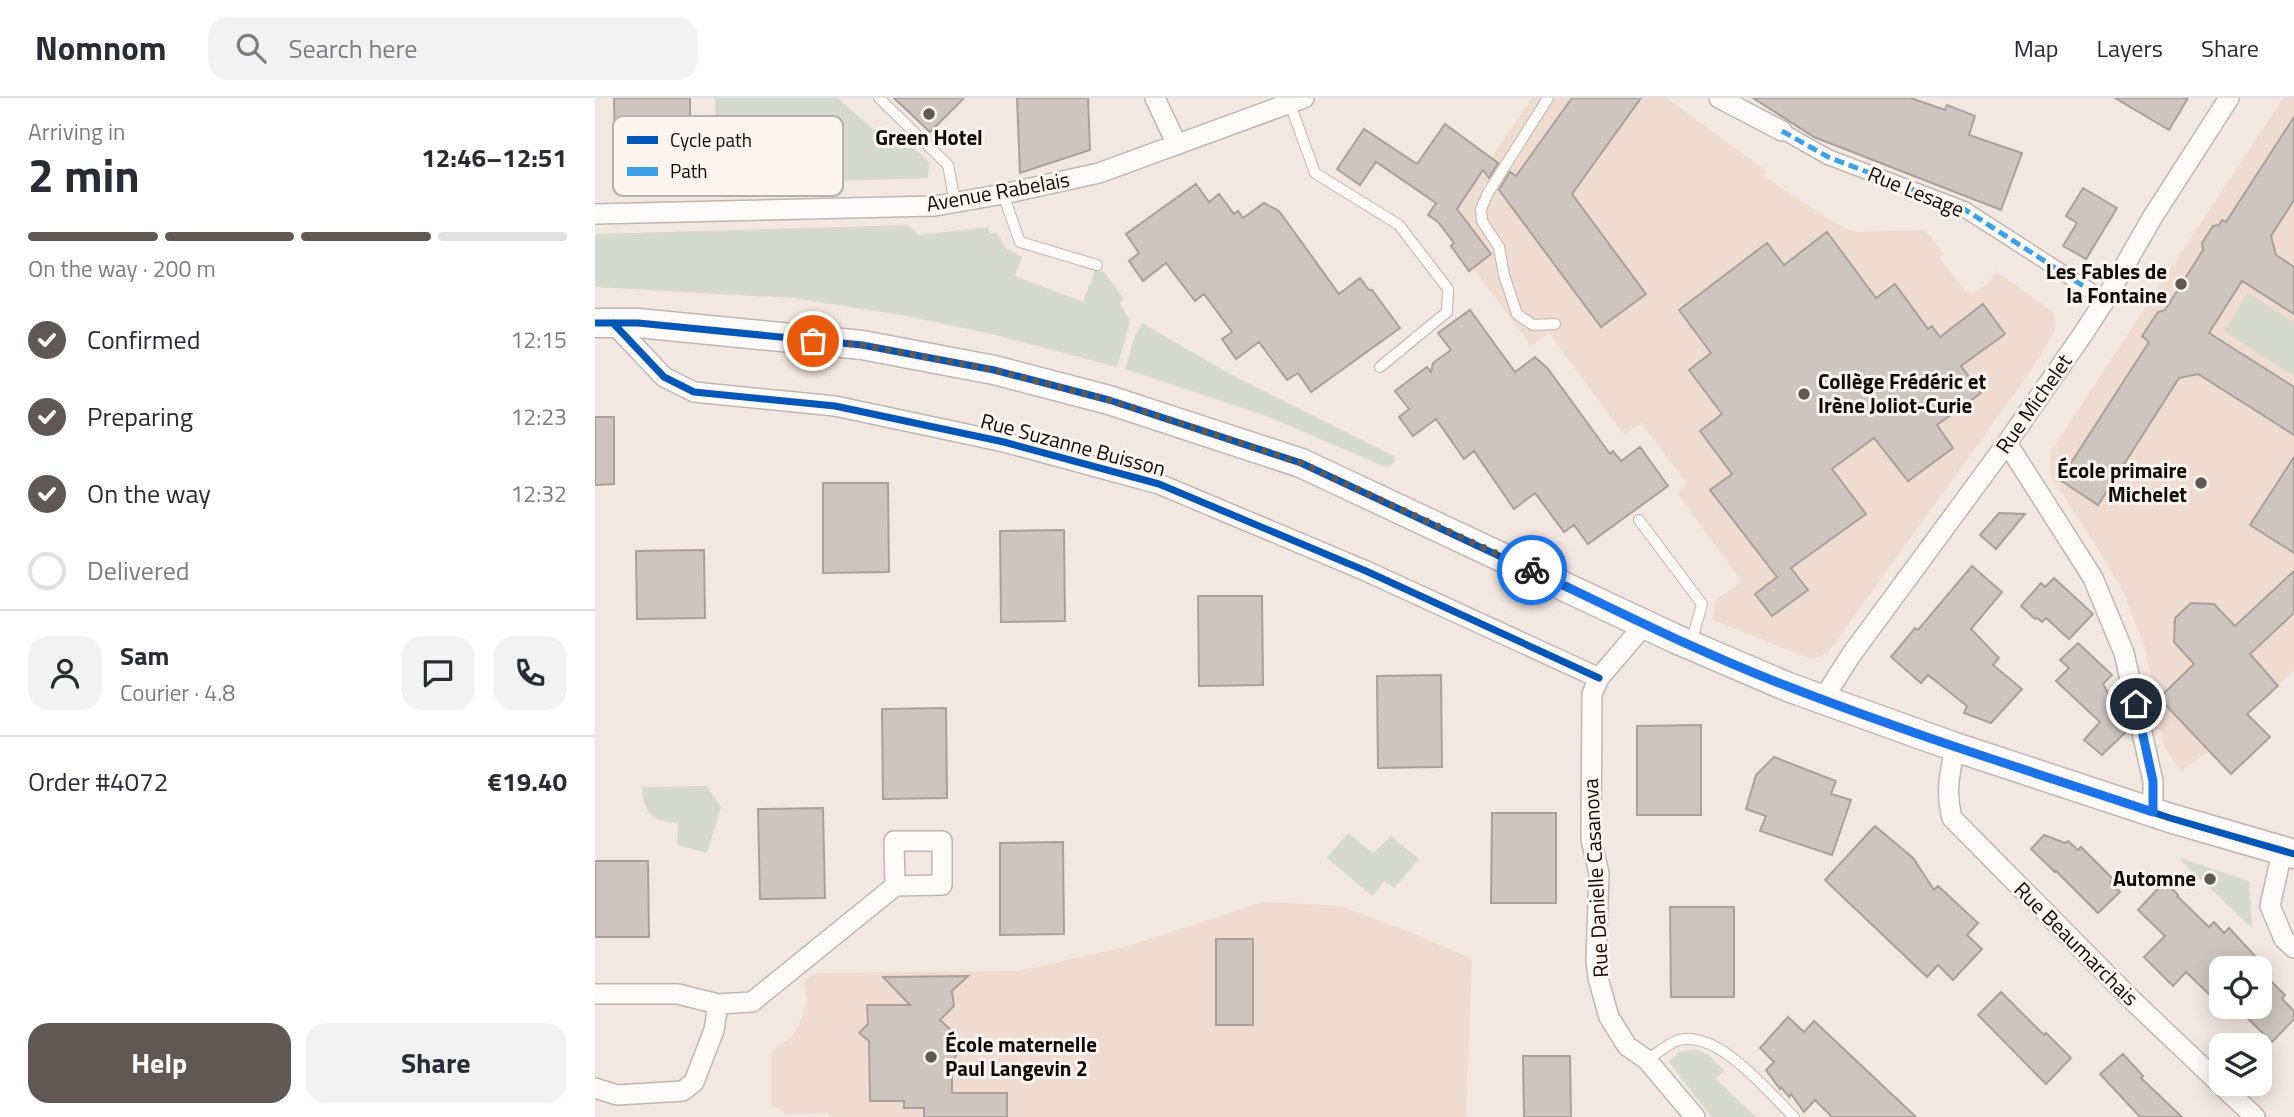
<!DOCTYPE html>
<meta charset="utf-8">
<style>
:root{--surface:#fff;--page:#f2f2f3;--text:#2b2b33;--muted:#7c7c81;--line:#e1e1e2;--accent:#605854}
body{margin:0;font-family:"Titillium Web",sans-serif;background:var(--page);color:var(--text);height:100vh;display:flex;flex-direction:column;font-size:26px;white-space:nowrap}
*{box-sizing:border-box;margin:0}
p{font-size:23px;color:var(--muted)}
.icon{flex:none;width:38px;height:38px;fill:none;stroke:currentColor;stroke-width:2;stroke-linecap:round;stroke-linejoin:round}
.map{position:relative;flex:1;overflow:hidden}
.sheet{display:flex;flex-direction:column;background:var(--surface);width:595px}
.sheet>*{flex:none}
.fabs{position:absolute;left:1614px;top:858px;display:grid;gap:14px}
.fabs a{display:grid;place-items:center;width:63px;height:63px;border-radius:14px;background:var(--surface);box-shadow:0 4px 18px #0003;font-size:35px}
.pin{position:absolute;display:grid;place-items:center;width:60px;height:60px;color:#fff;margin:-30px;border:4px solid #fff;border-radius:50%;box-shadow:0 2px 7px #0007}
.courier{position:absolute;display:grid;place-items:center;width:70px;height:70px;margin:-35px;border:5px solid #1a73e8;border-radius:50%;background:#fff;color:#222;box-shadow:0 2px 9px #0007}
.overview em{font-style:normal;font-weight:700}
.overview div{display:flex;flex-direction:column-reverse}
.overview{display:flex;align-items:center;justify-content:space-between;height:119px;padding:0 28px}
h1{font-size:46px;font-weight:700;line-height:52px}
.bar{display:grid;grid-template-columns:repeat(4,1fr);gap:10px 7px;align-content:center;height:84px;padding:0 28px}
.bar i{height:9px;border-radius:5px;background:var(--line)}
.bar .active{background:var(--accent)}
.bar p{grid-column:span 4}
.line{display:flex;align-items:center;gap:18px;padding:0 28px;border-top:2px solid var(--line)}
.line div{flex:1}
.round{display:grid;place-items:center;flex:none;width:74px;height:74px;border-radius:21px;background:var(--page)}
ol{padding:0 28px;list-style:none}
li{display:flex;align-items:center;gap:21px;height:77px}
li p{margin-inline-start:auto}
li .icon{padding:7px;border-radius:50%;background:var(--accent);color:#fff;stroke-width:4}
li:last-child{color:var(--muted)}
li i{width:38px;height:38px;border:4px solid var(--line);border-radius:50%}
.button{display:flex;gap:14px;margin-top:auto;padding:14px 28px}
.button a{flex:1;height:80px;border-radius:21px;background:var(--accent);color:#fff;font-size:28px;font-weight:700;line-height:80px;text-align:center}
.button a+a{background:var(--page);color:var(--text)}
header{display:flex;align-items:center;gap:42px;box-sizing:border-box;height:98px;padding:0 35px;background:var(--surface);border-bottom:2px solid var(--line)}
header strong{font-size:33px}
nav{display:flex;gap:38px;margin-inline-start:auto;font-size:24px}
.search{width:490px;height:63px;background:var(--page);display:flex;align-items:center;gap:18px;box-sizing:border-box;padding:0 24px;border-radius:21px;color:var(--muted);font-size:26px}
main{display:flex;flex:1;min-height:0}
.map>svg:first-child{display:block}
.built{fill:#efdbd0}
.green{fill:#d5dacc}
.building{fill:#cec5c1;stroke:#a9a09c;stroke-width:2}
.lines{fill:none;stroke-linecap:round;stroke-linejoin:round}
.service-casing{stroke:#bfb6b1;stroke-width:12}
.pedestrian-casing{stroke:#bfb6b1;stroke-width:17}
.minor-casing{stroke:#bfb6b1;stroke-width:22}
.secondary-casing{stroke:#bfb6b1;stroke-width:31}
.service{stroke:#fdfbfa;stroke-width:10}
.pedestrian{stroke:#fdfbfa;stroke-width:14}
.minor{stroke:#fdfbfa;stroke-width:19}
.secondary{stroke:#fdfbfa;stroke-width:28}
.quiet{stroke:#3da1e9;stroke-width:5;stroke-dasharray:10 5;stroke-linecap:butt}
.cycleway-casing{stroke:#fef5f1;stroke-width:11}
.cycleway{stroke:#0057b8;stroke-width:7}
.done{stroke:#605854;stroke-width:7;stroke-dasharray:0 12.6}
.route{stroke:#1a73e8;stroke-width:9}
.poi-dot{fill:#605854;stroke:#fef5f1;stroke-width:2.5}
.labels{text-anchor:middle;stroke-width:6;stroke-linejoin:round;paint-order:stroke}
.poi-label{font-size:21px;font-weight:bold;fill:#110b08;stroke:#fef5f1;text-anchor:end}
.street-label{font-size:21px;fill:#110b08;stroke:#fef5f1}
.key{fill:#fef5f1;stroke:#b7afab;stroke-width:2}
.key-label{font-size:19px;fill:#110b08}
</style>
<header>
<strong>Nomnom</strong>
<div class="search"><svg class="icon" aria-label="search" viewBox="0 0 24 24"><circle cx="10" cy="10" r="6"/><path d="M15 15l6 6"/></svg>Search here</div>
<nav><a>Map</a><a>Layers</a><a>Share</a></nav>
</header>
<main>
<section class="sheet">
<div class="overview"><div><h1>2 min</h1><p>Arriving in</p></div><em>12:46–12:51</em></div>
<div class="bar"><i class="active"></i><i class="active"></i><i class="active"></i><i></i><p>On the way · 200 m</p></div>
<ol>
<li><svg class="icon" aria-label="check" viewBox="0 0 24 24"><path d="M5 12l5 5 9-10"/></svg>Confirmed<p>12:15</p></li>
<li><svg class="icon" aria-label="check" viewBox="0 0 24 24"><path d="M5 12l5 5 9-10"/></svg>Preparing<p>12:23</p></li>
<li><svg class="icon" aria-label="check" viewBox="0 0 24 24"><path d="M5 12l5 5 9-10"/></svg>On the way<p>12:32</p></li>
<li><i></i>Delivered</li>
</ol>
<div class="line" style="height:126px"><a class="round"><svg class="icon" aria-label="person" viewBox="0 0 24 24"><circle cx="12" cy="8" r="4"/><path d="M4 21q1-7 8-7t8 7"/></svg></a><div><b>Sam</b><p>Courier · 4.8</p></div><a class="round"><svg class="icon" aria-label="chat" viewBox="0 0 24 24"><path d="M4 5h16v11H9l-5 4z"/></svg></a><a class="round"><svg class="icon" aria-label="phone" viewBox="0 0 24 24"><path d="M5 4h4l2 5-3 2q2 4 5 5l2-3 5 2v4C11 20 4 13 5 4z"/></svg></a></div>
<div class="line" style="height:91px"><div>Order #4072</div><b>€19.40</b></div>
<div class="button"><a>Help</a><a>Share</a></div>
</section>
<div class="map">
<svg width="1699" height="1019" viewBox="0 0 1699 1019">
<rect width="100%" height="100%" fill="#f3e7e1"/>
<path class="built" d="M937,0h135l99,73 -3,5 77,50 16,6 69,-2 19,24 -4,4 26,34 4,-1 3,2 15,-10 8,-12 58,42 1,17 -20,35 -208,289 -16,5 -98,-39 2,-20 27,-18 -65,-89 10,-9 -46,-61 -17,12 -75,-102 -18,13 -58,-78 -4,3 -18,-25 3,-3 -8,-11 -1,-7z
M1688,0h11v572l-85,81 -28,20 -17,-25 -19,-98 -20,-52 -23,-41 -52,-80 1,-24z
M668,804l77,4 68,25 64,28 -6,158h-637l-1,-4 -40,1 -17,-9v-54l21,-14 10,-20 5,-15 -3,-21 9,-8 206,-2 109,-25z"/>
<path class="green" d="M120,0h123l54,48 10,-9 27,25 -1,16 -226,7v-17c13,-4 28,-14 28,-29l-14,-1z
M313,127l11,10 70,-8v6h8l9,15 16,9 -7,19 68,26 12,-32 9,2 20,27 -4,4 9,16v7l-12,41 -126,-33 -84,-18 -114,-18 -198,-11v-53z
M1653,195l46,29v54l-70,-45z
M547,225l88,51 164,82 1,5 -3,4 -6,2 -117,-50 -144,-48 10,-33z
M112,688l14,21 -14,46 -30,-8 1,-22c-25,-1 -35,-10 -36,-36z
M753,735l25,20 18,-17 28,23 -25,29 -10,-7 -12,15 -45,-38z
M1585,760l69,23 3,47 -72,-68z
M1100,951l14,6 15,15 -8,9 40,38h-45l-42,-55 10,-10z"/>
<path class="building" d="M19,0h76v61l-75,1z
M299,0h70l-34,34z
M422,0h71l2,52 -70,23z
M977,0h69l-69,96 74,100 -45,33 -102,-137 11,-18 6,4z
M1158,0h158l34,12 2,-5 28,11 -6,19 53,18 -21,57 -187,-73z
M1520,0h73l-19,32z
M1699,19v83l-23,36 5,19 18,12v47l-52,-33 -33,52 85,54v48l-96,-61 -19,4 -81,127 -38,-25 89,-138 -7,-6 16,-24 7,-2 38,-60 -1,-7 11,-17 6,-1 3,-5 4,2z
M850,26l53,39 -9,15 -6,-8 -26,39 34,45 -22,17 -18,-25 3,-3 -16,-21 -10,-7 8,-12 -60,-41 -16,23 -23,-16 27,-40 53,35z
M601,86l13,18 10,-8 15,20 4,-3 5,7 21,-15 15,8 60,83 21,-16 9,12h3l28,38 -89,64 -13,-19 -11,7 -28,-38 -23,17 -14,-20 10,-7 -28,-38 -9,7 -29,-38 -23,18 -14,-20 10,-8 -13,-19z
M1488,90l34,20 -31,51 -23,-13 14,-23 -11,-7z
M1232,134l49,66 19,-14 33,45 4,-3 8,11 43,-33 22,30 -44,32 20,27 -44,32 16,23 -45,33 -34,-43 -42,31 34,45 -75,54 17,22 -36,26 -17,-22 22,-17 -67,-87 22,-16 -32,-43 22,-17 -33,-44 22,-17 -32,-43 88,-67 17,22z
M875,212l45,62 20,-15 13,12 62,85 3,-3 8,10 19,-14 28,39 -80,58 -14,-19 -10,7 -29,-39 -21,16 -40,-58 -10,8 -28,-40 -23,17 -14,-19 10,-8 -14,-18 32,-24 4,5 2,-9 18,-13 -13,-17z
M0,319h19v67l-19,1z
M1699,359v96l-44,-28z
M228,385h65l1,89 -66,1z
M1404,415l26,1 -29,35 -16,-14z
M469,432l1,91 -64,1 -1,-91z
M109,452l1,68 -68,1 -1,-68z
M1377,468l30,26 -31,37 28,29 -6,7 29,24 -31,34 -27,-10 3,-7 -39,-31 -7,8 -30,-26 24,-29 3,2z
M1699,473v42l-44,41 28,32 -31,28 23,23 -39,37 -72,-76 35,-34 -20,-22 1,-24 16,-15 23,1 21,22z
M1459,480l39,36 -24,25 -23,-21 -4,4 -5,-4 -2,1 -14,-13 20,-23 4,4z
M603,498h64l1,89 -64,1z
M1483,545l34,32 -9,9 26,45 -27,26 -18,-15 16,-18 -44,-41 13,-13 -9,-8z
M846,577l1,92 -64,1 -1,-92z
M351,610l1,90 -64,1 -1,-90z
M1106,627v90h-64v-89z
M1179,659l62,24 -5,13 20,6 -19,55 -72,-24 6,-15 -20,-7 10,-34z
M228,710l2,90 -65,1 -2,-90z
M897,715h64v90h-65z
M1280,728l38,32 21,32 4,-4 40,37 -11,12 15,14 -29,31 -15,-15 -11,12 -102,-97z
M1449,737l21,8 3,-2 10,9 3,-3 32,32 -3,3 10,10 -22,21 -42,-42 -1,1 -24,-23z
M468,744l1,92 -64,1v-92z
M0,763h53l1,76h-54z
M1570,783l13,14 -1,1 32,31 5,-5 10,11 5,-5 39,42 -4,4 21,21 -3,4 12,12v8l-22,23 -37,-36h24v-38h-38v25l-3,-3 -6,7 -26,-25 -13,14 -29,-29 21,-21 -27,-26z
M1075,809h64v90h-63z
M621,841h37v86h-37z
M373,878l-16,15 2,15 -14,14 12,11v16l6,6 -6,8v32h55v24h-83v-9h-20v-7h-34l-1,-60 -10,-8 9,-9 -1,-19h43l-27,-28z
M1406,894l43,43 2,-2 25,25 -25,26 -68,-69z
M1193,919l16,15 10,-11 102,96h-84l-17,-17 -11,12 -13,-18 -2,3 -8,-10 -1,2 -14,-19 8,-8 -14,-14z
M1528,956l20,22 -2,2 41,39h-42l-40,-43z
M928,958h47l1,61h-47z"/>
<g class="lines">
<defs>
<path id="service" d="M284,0l69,67 7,38
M953,0l-60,95 -7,16 1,12 17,26 5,28 13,39 16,11 22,-1
M695,6l25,69 84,52 49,64 -1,23 -67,55
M408,96l17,48 77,23
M1044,422l63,84 -11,40
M1052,962c9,-6 22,-17 32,-20 41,-9 88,51 115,77"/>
<path id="pedestrian" d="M1187,33l46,26 136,52 141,91"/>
<path id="minor" d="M560,0l22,47
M1124,0l63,33
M0,116l340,-8 68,-12 96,-21 205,-75
M18,225l51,54 30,15 141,14 169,36 155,42 207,87 233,107
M1412,345l86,135 31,75 29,128v31
M1050,526l-46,54 -7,16 -1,145 8,34 -3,88 2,17 11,39 18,29 20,14 48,57
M1228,601l28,-44 156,-212 78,-112 20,-31 47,-82 77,-120
M1360,649c-5,27 -10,43 -3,71l182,184 121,115
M1687,754l-12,54 14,33 10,9
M0,896h83l40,10 34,-2 143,-116 47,-1v-44h-48l1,45
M0,990l22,7 66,-4 11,-9 20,-52 4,-26"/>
<path id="secondary" d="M0,225h43l224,22 132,25 115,30 192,63 375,176 112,48 167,60 215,71 124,36"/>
</defs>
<use href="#service" class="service-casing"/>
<use href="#pedestrian" class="pedestrian-casing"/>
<use href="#minor" class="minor-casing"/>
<use href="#secondary" class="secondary-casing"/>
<use href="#service" class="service"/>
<use href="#pedestrian" class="pedestrian"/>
<use href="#minor" class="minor"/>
<use href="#secondary" class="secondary"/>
<path class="quiet" d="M1187,33l46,26 136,52 141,91"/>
<defs>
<path id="cycleway" d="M0,225h43l224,22 132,25 115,30 192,63 375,176 112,48 167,60 215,71 124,36
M18,225l51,54 30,15 141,14 169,36 155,42 207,87 233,107"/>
</defs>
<use href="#cycleway" class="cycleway-casing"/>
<use href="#cycleway" class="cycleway"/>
</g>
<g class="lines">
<path class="done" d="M218,243l49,4 132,25 115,30 192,63 231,107"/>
<path class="route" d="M937,472c84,40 168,83 255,116 120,47 243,85 366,126v-31l-17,-77"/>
</g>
<g class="poi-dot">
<circle cx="334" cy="16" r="7"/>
<circle cx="1586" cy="186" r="7"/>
<circle cx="1209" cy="296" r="7"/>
<circle cx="1606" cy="385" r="7"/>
<circle cx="1615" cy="781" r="7"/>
<circle cx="336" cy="959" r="7"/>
</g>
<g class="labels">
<g class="poi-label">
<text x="334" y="47" text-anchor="middle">Green Hotel</text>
<text x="1572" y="181">Les Fables de<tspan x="1572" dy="24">la Fontaine</tspan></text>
<text x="1223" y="291" text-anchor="start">Collège Frédéric et<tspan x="1223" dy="24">Irène Joliot-Curie</tspan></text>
<text x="1592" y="380">École primaire<tspan x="1592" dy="24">Michelet</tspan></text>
<text x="1601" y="788">Automne</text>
<text x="350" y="954" text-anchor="start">École maternelle<tspan x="350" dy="24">Paul Langevin 2</tspan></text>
</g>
<g class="street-label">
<text transform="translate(403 94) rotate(-10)" y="7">Avenue Rabelais</text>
<text transform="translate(1321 94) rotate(22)" y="7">Rue Lesage</text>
<text transform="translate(1439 306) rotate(-55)" y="7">Rue Michelet</text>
<text transform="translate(478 347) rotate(15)" y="7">Rue Suzanne Buisson</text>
<text transform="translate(1001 780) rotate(-93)" y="7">Rue Danielle Casanova</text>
<text transform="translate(1481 846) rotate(45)" y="7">Rue Beaumarchais</text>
</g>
</g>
<rect x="18" y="18" width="230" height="80" rx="10" class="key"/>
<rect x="32" y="38" width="31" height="8" fill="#0057b8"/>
<rect x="32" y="69" width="31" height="9" fill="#3da1e9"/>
<g class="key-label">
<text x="75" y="49">Cycle path</text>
<text x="75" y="80">Path</text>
</g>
</svg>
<div class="fabs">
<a><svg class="icon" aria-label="locate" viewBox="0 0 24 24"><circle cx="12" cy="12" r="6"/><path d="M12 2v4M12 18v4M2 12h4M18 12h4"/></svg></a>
<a><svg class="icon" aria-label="layers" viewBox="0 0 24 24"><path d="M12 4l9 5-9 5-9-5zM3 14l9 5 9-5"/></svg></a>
</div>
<div class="pin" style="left:218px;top:243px;background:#ea580c"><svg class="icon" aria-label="bag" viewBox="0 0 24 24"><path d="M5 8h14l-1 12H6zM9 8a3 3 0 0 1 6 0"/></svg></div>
<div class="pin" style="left:1541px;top:606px;background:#1f2937"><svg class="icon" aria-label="home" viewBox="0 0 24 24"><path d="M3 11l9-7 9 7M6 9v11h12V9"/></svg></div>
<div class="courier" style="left:937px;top:472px"><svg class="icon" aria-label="bike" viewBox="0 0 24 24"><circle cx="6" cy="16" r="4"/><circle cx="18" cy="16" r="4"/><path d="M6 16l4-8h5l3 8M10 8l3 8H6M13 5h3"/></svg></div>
</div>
</main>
